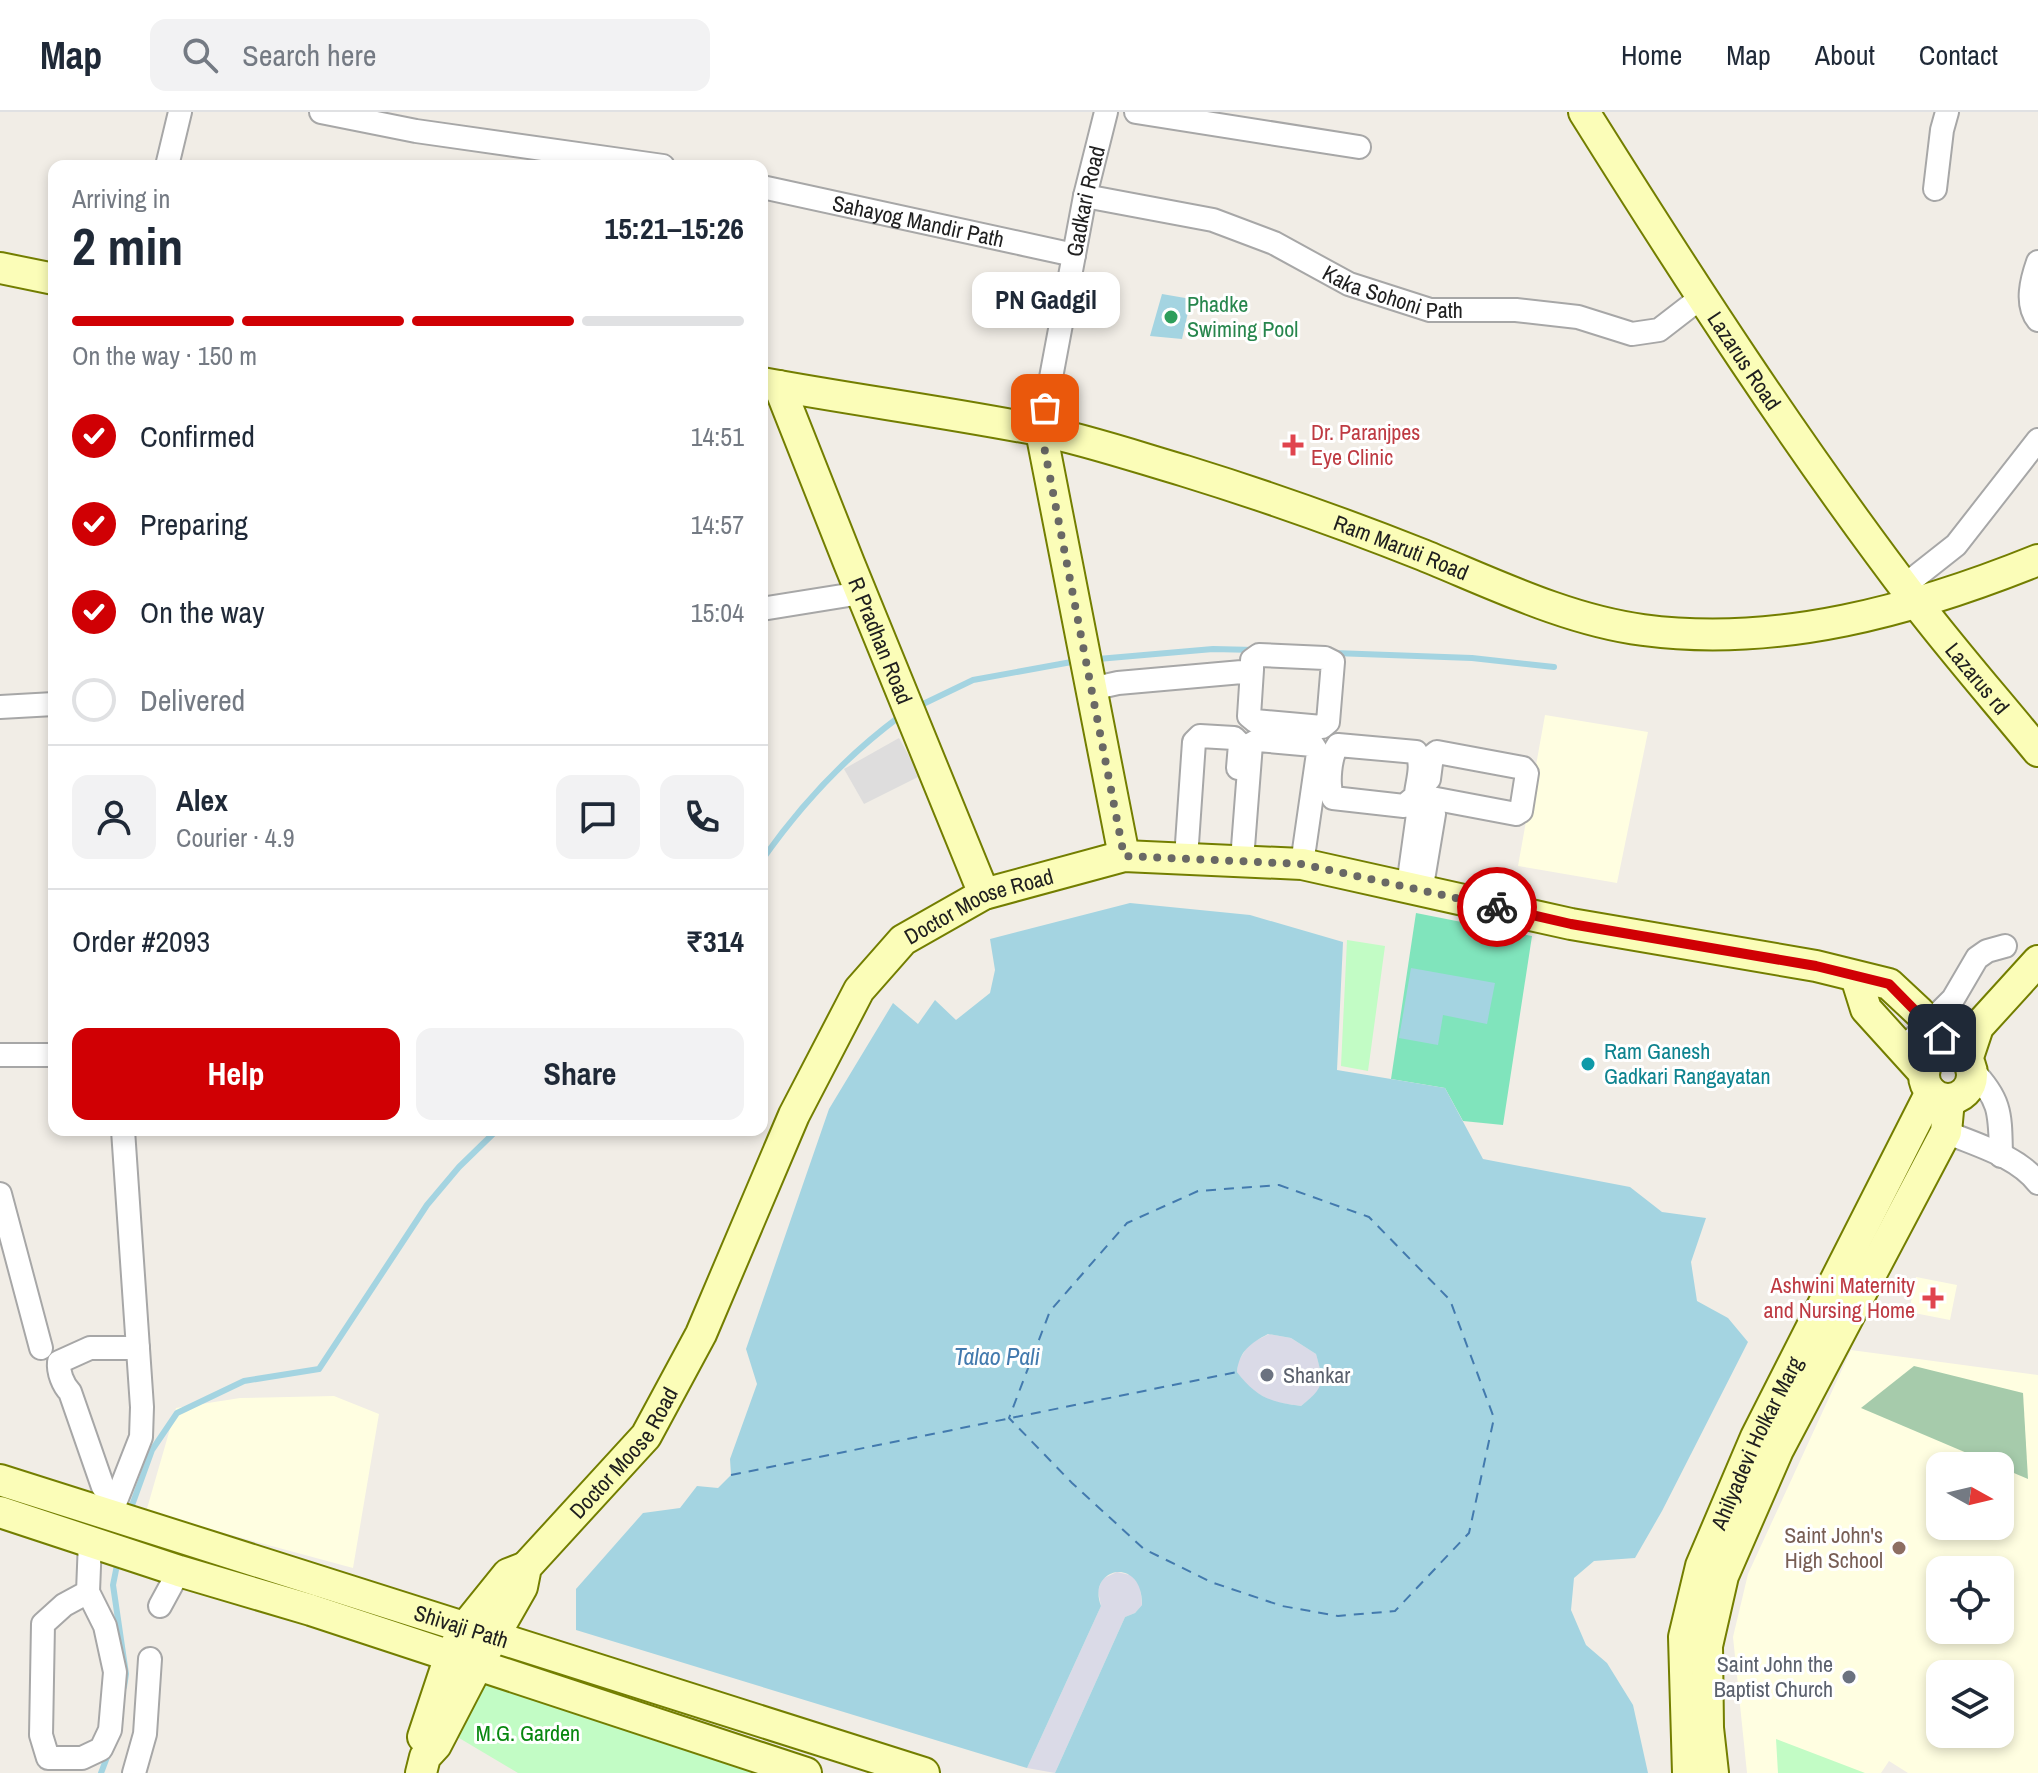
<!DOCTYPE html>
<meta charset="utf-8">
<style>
:root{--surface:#fff;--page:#f2f2f3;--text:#1f2937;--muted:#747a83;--line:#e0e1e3;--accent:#d00004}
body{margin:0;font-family:"Archivo Narrow",sans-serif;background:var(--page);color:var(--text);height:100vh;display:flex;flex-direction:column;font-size:30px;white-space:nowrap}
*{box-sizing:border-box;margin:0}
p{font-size:26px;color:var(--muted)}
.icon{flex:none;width:44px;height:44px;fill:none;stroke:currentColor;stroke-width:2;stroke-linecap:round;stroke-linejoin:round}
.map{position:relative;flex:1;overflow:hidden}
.drawer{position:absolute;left:48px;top:48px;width:720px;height:976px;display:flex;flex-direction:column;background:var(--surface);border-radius:16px;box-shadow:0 4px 12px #0003}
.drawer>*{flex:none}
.needle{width:52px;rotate:98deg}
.buttons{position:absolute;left:1926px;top:1340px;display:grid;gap:16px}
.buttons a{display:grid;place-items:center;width:88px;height:88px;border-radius:16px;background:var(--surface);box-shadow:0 4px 12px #0003;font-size:40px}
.pin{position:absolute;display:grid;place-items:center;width:68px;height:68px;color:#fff;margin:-34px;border-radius:16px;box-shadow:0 4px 12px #0006}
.courier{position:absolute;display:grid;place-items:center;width:80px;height:80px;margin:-40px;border:6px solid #d00004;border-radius:50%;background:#fff;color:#222;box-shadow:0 2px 10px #0007}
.bubble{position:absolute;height:56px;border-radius:16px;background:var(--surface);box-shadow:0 4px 12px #0003;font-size:26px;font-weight:800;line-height:56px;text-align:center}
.head em{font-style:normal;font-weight:800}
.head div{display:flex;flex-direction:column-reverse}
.head{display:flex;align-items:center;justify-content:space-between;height:136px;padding:0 24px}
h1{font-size:52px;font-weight:800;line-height:60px}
.bar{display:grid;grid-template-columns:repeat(4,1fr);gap:12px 8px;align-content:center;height:96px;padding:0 24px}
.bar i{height:10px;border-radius:6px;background:var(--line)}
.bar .on{background:var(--accent)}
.bar p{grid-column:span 4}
.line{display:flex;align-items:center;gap:20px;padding:0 24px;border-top:2px solid var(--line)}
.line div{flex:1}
.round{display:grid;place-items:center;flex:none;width:84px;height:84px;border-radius:16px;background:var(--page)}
ol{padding:0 24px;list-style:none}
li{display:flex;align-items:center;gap:24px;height:88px}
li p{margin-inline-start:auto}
li .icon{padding:8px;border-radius:50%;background:var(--accent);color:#fff;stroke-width:4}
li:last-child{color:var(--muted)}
li i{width:44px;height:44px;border:4px solid var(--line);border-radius:50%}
.action{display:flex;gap:16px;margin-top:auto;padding:16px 24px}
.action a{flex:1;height:92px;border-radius:16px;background:var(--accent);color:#fff;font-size:32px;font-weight:800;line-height:92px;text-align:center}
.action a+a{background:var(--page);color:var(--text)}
header{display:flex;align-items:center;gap:48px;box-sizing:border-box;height:112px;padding:0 40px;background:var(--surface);border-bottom:2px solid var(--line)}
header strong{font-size:38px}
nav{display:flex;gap:44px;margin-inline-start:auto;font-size:28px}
.search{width:560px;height:72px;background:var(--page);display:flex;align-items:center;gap:20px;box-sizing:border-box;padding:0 28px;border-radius:16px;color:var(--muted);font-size:30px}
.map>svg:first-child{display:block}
.residential{fill:#dedddd}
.education{fill:#fffee1;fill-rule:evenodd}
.cemetery{fill:#a6cbab}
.park{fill:#c2fcc5}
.pitch{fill:#80e4bc}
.plaza{fill:#dadae7}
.water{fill:#a4d4e1;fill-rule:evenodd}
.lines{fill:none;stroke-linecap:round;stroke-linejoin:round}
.stream{stroke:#a4d4e1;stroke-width:6}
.ferry{stroke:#437aae;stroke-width:2;stroke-dasharray:10 8;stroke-linecap:butt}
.street-casing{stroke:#a7a7a7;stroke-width:26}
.secondary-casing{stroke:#737e00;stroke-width:34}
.street{stroke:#fff;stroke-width:22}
.secondary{stroke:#fbfdb8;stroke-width:30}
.done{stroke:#696865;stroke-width:8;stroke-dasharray:0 14.4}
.route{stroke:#d00004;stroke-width:10}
.leisure-dot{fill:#2e9e5b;stroke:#fff;stroke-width:3}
.health-dot{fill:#e0444e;stroke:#fff;stroke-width:3}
.culture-dot{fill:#0f9aa8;stroke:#fff;stroke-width:3}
.worship-dot{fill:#6b7280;stroke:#fff;stroke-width:3}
.education-dot{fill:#8d6e63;stroke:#fff;stroke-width:3}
.labels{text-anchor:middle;stroke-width:6;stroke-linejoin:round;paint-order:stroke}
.street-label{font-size:22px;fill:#202020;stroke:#fff}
.leisure-label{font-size:22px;fill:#27864d;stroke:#fff;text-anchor:start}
.health-label{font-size:22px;fill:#be3a42;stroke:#fff;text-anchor:start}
.culture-label{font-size:22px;fill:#0d838f;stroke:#fff;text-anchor:start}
.worship-label{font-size:22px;fill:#5b616d;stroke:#fff;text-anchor:start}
.education-label{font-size:22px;fill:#785e54;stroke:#fff;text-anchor:end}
.park-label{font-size:22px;fill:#06870e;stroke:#fff}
.water-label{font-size:24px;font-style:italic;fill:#437aae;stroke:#fff}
</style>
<header>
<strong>Map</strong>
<div class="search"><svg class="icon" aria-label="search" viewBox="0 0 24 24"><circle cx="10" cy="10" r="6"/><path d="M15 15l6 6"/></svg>Search here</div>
<nav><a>Home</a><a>Map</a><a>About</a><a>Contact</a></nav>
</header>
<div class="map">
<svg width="2038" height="1661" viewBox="0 0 2038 1661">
<rect width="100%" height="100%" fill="#f1ede6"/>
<path class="residential" d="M899,626l21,38 -56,28 -20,-35z"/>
<path class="education" d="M1545,603l103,17 -31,151 -99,-17z
M1916,1165l41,8 -7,35 -41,-8z
M1851,1238l187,25v398h-130l-19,-12 -8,12h-134l-14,-136 15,-63zM1940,1354h60v60h-60zM1940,1458h60v60h-60zM1940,1562h60v60h-60z
M334,1284l45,18 -26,154 -207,-56 30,-104 64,-10z"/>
<path class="cemetery" d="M1914,1254l109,27 5,86 -167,-71z"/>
<path class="park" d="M1347,828l38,6 -17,125 -27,-5z
M482,1564l286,97h-250l-69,-41z
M1776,1627l89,34h-87z"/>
<path class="pitch" d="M1416,801l116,23 -29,189 -40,-4 -18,-33 -54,-9z"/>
<path class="plaza" d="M1269,1222l22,4 25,16 7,25 -5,13 -17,14 -28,-4 -23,-13 -13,-17 1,-10 11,-18z
M1117,1460l17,4 6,9 2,20 -7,8 -10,4 -70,156 -28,-5 74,-162 -3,-15 4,-12z"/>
<path class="water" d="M1162,182l29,5 -9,40 -32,-3z
M1130,791l120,12 93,27 -6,128 108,18 38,71 147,28 32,25 44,6 -15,44 6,39 31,17 20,24 -86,169 -27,47 -41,3 -20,17 -3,32 15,35 21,18 26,42 15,68h-593l70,-156 10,-4 7,-8c1,-50 -56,-38 -41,1l-74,162 -451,-138v-41l67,-76 37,-5 17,-22 21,2 13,-13 -1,-16 27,-75 -11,-35 83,-240 64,-106 25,21 17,-24 21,20 34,-27 5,-23 -5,-31zM1268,1222l23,4 25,16c8,29 9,33 -15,52 -31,-4 -45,-9 -64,-34 2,-21 14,-29 31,-38z
M1411,856l84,15 -8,41 -44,-9 -5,30 -39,-7z"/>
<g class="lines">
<path class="stream" d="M1334,541l138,5 82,9
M1098,547l115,-10 42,1
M921,593l52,-25 104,-19
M762,748c38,-54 83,-103 137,-143
M131,1396l21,-58 25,-37 67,-32 75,-12 108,-164 32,-38 38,-37
M118,1448l-5,25 13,89 -2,13
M101,1661l8,-21"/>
<path class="ferry" d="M1279,1073l90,32 81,83 44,118 -25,115 -74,78 -57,5 -56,-10 -71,-24 -67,-33 -72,-66 -63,-65 41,-107 77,-88 71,-32z
M731,1363l506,-103"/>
<defs>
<g id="street">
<path d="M321,0l95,19 247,35"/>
<path d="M1136,0l223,35"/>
<path d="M167,54l13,-54"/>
<path id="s1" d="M762,75l312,68"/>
<path d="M1935,77l7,-59 5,-18"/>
<path id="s2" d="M1085,84l128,24 61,23 75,41 81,26h86l62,7 54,17 27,-4 44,-34"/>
<path d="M2038,150c-6,17 -13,42 0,58"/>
<path id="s3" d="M1041,319l44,-235 21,-84"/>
<path d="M1904,474l52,-41 82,-105"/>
<path d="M762,497l99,-16"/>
<path d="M1091,577l27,-6 124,-11 10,-2v-10l7,-5 66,3 8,4 -5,60 -6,5 -67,-6 -6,-5 3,-46"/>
<path d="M0,595l54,-3"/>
<path d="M1426,685l90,17 5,-3 6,-38 -4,-5 -86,-16 -5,4 -3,23"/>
<path d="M1186,746l8,-116 6,-6 34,2 6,6 -2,24"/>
<path d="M1242,748l9,-116 7,-4 55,5 5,8 -16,111"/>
<path d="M1423,768l11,-66"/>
<path d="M1408,774l10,-72c-9,-19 9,-44 -2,-62l-78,-7c-8,11 -11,40 -5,53l71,8 12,-10"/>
<path d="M1903,937l50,-50 24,-41 10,-7 18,-5"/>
<path d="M0,943h54"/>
<path d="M1972,958c30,31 28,45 29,86"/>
<path d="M1946,1020c30,13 72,24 92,51"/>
<path d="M0,1082l41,154"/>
<path d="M116,1386l-13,-11 -33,-95c-7,-7 -12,-20 -11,-30l31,-14h48"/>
<path d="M110,1404l31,-79 1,-30 -19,-277"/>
<path d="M88,1480l-24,13 -21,19 -2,111 7,23h34l19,-9 9,-19 5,-58 -10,-46 -17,-34 2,-51"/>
<path d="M160,1494l19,-35"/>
<path d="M134,1661l11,-39 5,-75"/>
</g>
<g id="secondary">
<path id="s4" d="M1584,0c104,166 212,333 331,489 39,51 82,100 123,150"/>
<path d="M0,156l54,11"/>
<path id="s5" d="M762,271c92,17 184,29 276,47 49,10 99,27 147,41 81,25 160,53 238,84 71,29 144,65 220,75 135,18 271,-20 395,-70"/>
<path id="s6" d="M779,274l70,177 135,331"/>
<path d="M1041,319l83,425"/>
<path d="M1856,865l10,32 58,64"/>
<circle cx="1948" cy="963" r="24"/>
<path d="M1967,948l11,-33 60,-66"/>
<path id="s7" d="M0,1368l924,293"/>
<path d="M0,1400l179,59 132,39 495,163"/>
<path d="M423,1625l27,-81 16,-30 42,-52 18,-7"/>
<path id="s8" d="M421,1661l4,-16 11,-12 41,-79 45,-79 4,-20 120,-131 55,-102 93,-219 65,-125 44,-50 81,-46 140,-38 178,8 269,60 245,42 73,18 30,28 36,39"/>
<path id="s9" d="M1688,1661l-4,-136 17,-71 55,-129 175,-345"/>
<path d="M1713,1661l-5,-45 -1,-82 16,-70 55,-126 168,-318 3,-32"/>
</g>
</defs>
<use href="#street" class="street-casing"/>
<use href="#secondary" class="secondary-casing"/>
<use href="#street" class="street"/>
<use href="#secondary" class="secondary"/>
</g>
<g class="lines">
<path class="done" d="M1045,296l-4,23 83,425 178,8 195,43"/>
<path class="route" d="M1497,795l74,17 245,42 73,18 53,54"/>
</g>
<circle class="leisure-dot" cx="1171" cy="205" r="8"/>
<g class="health-dot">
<path d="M1289 321h8v8h8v8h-8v8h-8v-8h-8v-8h8z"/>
<path d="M1929 1174h8v8h8v8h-8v8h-8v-8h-8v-8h8z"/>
</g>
<circle class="culture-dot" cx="1588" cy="952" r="8"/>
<g class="worship-dot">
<circle cx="1267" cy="1263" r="8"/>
<circle cx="1849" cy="1565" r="8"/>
</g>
<circle class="education-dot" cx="1899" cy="1436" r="8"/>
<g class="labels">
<g class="street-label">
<text dy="8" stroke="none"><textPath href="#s3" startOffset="234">Gadkari Road</textPath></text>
<text dy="8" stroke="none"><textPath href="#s1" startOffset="160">Sahayog Mandir Path</textPath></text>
<text dy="8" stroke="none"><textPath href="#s2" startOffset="326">Kaka Sohoni Path</textPath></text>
<text dy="8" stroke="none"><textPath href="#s4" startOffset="296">Lazarus Road</textPath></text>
<text dy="8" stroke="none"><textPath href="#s5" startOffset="662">Ram Maruti Road</textPath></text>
<text dy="8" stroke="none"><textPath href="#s6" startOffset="274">R Pradhan Road</textPath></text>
<text dy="8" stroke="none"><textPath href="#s4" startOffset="690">Lazarus rd</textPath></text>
<text dy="8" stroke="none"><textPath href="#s8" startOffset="1056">Doctor Moose Road</textPath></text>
<text dy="8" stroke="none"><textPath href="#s9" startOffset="344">Ahilyadevi Holkar Marg</textPath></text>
<text dy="8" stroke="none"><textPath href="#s8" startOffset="384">Doctor Moose Road</textPath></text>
<text dy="8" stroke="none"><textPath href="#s7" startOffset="484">Shivaji Path</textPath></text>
</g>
<g class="leisure-label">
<text x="1187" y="200">Phadke<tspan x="1187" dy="25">Swiming Pool</tspan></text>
</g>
<g class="health-label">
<text x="1311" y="328">Dr. Paranjpes<tspan x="1311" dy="25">Eye Clinic</tspan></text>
<text x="1915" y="1181" text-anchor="end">Ashwini Maternity<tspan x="1915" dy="25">and Nursing Home</tspan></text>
</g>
<g class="culture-label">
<text x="1604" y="947">Ram Ganesh<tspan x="1604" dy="25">Gadkari Rangayatan</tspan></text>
</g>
<g class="worship-label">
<text x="1283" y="1271">Shankar</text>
<text x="1833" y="1560" text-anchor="end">Saint John the<tspan x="1833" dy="25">Baptist Church</tspan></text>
</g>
<g class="education-label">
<text x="1883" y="1431">Saint John's<tspan x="1883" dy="25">High School</tspan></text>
</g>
<g class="park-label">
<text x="528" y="1629">M.G. Garden</text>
</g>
<g class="water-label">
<text x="997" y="1253">Talao Pali</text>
</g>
</g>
</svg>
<div class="buttons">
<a><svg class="needle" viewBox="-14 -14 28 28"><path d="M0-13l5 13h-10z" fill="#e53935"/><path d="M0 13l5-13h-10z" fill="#747a83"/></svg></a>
<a><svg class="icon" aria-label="locate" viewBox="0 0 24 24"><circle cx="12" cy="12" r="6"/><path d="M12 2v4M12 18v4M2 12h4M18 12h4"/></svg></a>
<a><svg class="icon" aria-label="layers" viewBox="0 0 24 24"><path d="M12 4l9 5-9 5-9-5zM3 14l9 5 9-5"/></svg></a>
</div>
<div class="pin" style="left:1045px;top:296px;background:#ea580c"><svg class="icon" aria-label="bag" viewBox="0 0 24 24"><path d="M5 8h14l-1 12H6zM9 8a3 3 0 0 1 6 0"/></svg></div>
<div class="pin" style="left:1942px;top:926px;background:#1f2937"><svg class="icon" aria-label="home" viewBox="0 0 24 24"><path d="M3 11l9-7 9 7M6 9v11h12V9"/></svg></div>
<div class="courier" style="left:1497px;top:795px"><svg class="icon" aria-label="bike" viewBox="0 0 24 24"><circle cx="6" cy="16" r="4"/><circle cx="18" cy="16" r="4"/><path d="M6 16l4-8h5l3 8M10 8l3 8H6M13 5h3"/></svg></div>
<div class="bubble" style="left:972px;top:160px;width:148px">PN Gadgil</div>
<section class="drawer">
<div class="head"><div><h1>2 min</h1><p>Arriving in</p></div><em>15:21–15:26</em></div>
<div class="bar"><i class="on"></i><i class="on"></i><i class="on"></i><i></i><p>On the way · 150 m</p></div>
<ol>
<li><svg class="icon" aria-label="check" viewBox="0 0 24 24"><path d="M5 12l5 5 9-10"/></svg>Confirmed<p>14:51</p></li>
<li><svg class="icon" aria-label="check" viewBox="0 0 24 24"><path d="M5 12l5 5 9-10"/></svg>Preparing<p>14:57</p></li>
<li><svg class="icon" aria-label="check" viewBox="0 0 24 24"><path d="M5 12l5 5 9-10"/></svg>On the way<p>15:04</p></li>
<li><i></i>Delivered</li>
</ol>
<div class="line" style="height:144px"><a class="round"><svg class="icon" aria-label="person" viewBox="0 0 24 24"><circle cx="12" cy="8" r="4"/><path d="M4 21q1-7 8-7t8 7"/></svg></a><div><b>Alex</b><p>Courier · 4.9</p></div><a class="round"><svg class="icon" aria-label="chat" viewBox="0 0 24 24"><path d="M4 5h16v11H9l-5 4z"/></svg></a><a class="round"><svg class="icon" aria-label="phone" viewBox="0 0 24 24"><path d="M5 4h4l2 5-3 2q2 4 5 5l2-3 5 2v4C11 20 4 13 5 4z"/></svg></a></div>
<div class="line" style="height:104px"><div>Order #2093</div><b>₹314</b></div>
<div class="action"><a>Help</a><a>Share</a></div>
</section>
</div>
